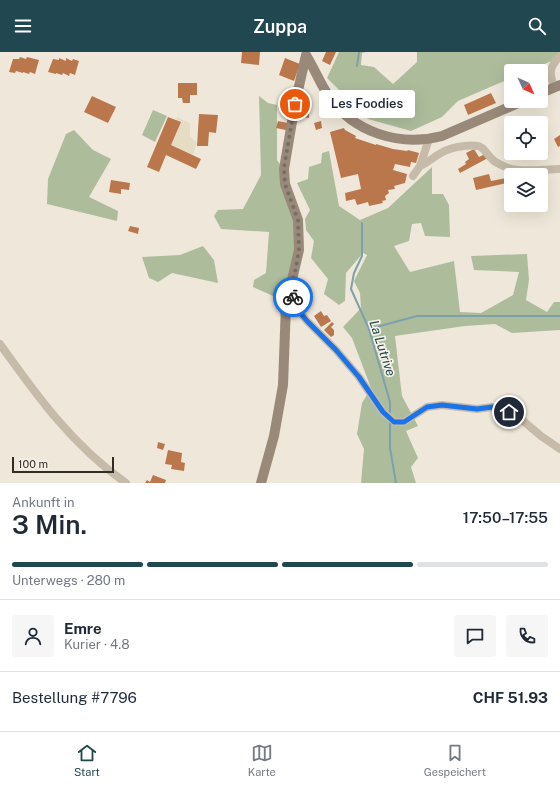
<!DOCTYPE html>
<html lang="de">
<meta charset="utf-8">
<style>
:root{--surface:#fff;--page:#f6f6f7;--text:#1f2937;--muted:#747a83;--line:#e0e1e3;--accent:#214751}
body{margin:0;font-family:"Public Sans",sans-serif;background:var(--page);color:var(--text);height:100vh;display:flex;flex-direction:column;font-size:15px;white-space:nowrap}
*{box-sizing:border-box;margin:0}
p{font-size:13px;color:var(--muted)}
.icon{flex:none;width:22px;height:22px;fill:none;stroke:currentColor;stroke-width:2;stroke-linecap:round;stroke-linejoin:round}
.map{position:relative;height:431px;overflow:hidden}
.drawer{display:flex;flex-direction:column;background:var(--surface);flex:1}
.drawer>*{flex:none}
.needle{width:26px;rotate:135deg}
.tools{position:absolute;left:504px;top:12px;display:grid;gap:8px}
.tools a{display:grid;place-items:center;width:44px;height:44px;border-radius:4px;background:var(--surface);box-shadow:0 4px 16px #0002;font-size:20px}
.scale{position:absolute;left:12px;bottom:10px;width:102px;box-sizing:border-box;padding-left:4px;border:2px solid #332d27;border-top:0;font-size:11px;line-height:14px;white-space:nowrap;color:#332d27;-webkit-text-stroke:3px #f7f2e6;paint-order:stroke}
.pin{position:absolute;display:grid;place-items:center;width:34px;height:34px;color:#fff;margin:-17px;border:2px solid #fff;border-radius:50%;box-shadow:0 1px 4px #0007}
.courier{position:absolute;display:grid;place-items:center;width:40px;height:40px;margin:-20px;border:3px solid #1a73e8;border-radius:50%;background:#fff;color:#222;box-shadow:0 1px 5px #0007}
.bubble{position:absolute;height:28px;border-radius:4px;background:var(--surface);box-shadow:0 4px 16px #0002;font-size:13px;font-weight:600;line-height:28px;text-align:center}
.overview em{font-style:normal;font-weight:600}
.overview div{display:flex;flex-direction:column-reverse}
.overview{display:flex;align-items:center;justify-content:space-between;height:68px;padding:0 12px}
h1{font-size:26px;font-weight:600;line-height:30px}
.bar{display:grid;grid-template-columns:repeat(4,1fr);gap:6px 4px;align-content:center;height:48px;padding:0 12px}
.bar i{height:5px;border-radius:3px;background:var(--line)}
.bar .selected{background:var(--accent)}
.bar p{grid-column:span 4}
.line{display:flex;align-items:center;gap:10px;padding:0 12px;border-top:1px solid var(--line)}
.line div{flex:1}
.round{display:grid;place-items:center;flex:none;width:42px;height:42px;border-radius:4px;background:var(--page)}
header{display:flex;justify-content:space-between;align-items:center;height:52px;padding:0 12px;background:var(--accent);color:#fff;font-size:18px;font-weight:600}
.tab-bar{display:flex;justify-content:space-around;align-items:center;height:56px;border-top:1px solid var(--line);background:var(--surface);font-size:11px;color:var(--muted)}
.tab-bar a{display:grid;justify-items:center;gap:2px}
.tab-bar .selected{color:var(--accent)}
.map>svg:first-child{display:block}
.green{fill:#adbd9c}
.plaza{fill:#e6dbc3}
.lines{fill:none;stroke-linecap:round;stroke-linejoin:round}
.stream{stroke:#7ca1aa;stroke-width:2}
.building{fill:#bb774c}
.street{stroke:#c6baa8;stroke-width:8}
.secondary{stroke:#998979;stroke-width:10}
.done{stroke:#756e66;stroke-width:4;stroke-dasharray:0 7.2}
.route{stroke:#1a73e8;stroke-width:5}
.labels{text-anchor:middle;stroke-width:3.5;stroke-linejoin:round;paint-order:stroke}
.water-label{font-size:13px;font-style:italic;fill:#214751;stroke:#f7f2e6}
</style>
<header><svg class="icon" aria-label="menu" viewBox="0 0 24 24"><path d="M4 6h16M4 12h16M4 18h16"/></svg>Zuppa<svg class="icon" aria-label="search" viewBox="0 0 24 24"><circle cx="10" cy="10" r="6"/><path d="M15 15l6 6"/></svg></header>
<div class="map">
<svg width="560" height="431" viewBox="0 0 560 431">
<rect width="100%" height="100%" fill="#efe8da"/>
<path class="green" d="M339,0h27l-4,1 -1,12 13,2 19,17 24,-22v-10h143v1l-6,7 -26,11h-17v7l-53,23 -16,16 -31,14 -43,-12 -41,-41z
M259,44l9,7 9,2v55l3,4 16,58 -1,34 -13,62 -9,-22 -20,-9 1,-7 12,-7 3,-41 -48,-3 -7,-13 4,-6 25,-1 18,-34z
M153,58l14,6 -12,26 -13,-7z
M74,78l19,20 18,9 -22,38 29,14 -1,10 -70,-17 1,-25 18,-45z
M329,99l10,55 21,14 28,-12 44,-41v27h11l6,11 1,32 -25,-1 -4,-13 -9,1 -3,17 -15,5 16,26 44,-11 6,51 21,1 32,-18 6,-23 -45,-2 -3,-14 56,-2 2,26 -3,20 21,12 7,-10h6v28l-48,3 -17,-9 -30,2 -70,10 7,60 16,30 -12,5 12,27 -7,9 5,16h-55l3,-34 -7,-15 5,-31 9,-15 -19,-50 -9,-11 18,-19 -1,-15 -6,-12 13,-26 -4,-2 -17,20 -1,28 -6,4 -15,-11 4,-15 -17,-21 3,-17 -8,-11 -1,-11 5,-9 -13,-27 11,-4 1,-12 12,-4 1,-10z
M203,194l11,14 4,23 -46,-10 -14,9 -9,-4 -7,-21 38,-2z"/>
<path class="plaza" d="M177,65l13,6v13l7,7 -4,12 -22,-10z"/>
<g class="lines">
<path class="stream" d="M357,14l2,-14
M362,171v33l-8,17 -3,16 18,40 21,73v12
M369,277l48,-13h143
M390,369v27l6,35"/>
</g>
<path class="building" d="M242,0h18l-1,13 -18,-2z
M326,0h10l-6,13 -8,-4z
M20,5l6,2 1,-2 12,3 -4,14 -5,-2 -1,2 -6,-2v1l-7,-2 -1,2 -6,-1 4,-13h6z
M59,6l7,3v-3l6,3 1,-2 6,2 -4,14 -5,-2 -1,3 -6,-3 -1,2 -6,-2v1l-8,-2 5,-13 6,1z
M285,6l15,6 -6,17 -15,-6z
M178,31h19v12h-7v8h-7l-1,-5h-4z
M491,41l5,10 -28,12 -4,-10z
M92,44l24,11 -8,16 -24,-11z
M300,54l9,1v11l-9,-1z
M199,62l19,1 -2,18 -7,-1 -1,14h-11z
M168,65l13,5 -10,23 30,14 -5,10 -30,-14 -7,17 -12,-5z
M278,69l10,2 -2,7 -10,-2z
M321,69l1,7 -6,2 -2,-7z
M344,76l1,2 11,6 -1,2 21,7v-1l17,5 14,2 1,-1 11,3 -3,10 -5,-1 -1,5 -15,-3 -2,6 14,4 -2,9 -11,3 1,3 -7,1 1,3 -4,3 1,4 -4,1 1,2 -14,3 -1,-4 -11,3 -2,-6 -9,2 -1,-8 16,-4 -3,-15 -17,4 -11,-46z
M560,83v11l-2,1 -4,-8z
M474,97l5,8 6,-3 3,4 -28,15 -2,-4 8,-5 -1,-2 4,-3 -3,-6z
M489,122l2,7 20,-4v5l-35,8 -3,-12z
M111,128l19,3 -1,7 -8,-1v5l-12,-2z
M130,174l9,2 -1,6 -10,-3z
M321,259l3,5 3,-1 4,6 -10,6 -7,-11z
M332,270l2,2 -3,3 3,3v5l-3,2 -7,-7z
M158,390l7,2 -2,6 -6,-2z
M168,398l14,3 -1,9 4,1 -1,8 -13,-2 1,-4 -7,-1z
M153,423l13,5 -1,3h-20l2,-3 3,2z"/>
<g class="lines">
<path class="street" d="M554,35c-5,-15 -5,-19 6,-31
M420,114c8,-3 13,-9 21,-13 6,-4 15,-6 23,-7 22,-2 17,3 30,15 4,3 10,5 14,7 14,5 37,1 52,1
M413,124l7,-10 9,-27
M289,239l5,8 4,11 9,11 29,29 23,27 24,35 12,10h9l23,-15 15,-2 35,4 15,-2 17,5 13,8 19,16 19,13
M0,292c37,52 73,102 126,139"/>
<path class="secondary" d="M306,3c8,13 14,28 22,40 25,38 72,52 114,41l81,-35
M541,41l19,-8
M261,431l13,-47 9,-51 3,-80 13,-55 -1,-30 -13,-36 -1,-15 11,-65 11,-49"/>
</g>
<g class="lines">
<path class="done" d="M293,245l-4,-5 6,-20 4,-22 -1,-30 -13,-36 -1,-16 11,-64"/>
<path class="route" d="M293,245l5,13 9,11 29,29 23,27 24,35 11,10h10l23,-15 15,-2 35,4 15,-2 17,5"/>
</g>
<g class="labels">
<g class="water-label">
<text transform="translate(383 296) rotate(72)" y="5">La Lutrive</text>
</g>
</g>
</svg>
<div class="tools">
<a><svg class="needle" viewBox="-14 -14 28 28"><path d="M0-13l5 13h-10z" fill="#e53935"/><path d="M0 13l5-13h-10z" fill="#747a83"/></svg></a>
<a><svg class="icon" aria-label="locate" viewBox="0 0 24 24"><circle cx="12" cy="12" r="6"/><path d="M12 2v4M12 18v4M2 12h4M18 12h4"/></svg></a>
<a><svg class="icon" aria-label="layers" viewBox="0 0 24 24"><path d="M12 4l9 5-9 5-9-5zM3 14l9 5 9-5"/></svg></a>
</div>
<div class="scale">100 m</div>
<div class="pin" style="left:295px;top:52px;background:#ea580c"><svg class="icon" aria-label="bag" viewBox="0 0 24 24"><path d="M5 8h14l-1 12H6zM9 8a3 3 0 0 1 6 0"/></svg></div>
<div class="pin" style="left:509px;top:360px;background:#1f2937"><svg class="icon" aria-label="home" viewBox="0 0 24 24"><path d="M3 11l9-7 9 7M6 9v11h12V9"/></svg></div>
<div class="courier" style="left:293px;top:245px"><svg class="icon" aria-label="bike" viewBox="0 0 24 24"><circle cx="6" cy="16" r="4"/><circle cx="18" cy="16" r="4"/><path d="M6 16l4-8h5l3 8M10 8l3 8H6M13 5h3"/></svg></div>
<div class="bubble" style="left:319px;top:38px;width:96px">Les Foodies</div>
</div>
<section class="drawer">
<div class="overview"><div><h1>3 Min.</h1><p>Ankunft in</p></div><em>17:50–17:55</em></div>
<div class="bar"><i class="selected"></i><i class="selected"></i><i class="selected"></i><i></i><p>Unterwegs · 280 m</p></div>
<div class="line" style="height:72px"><a class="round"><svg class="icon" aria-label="person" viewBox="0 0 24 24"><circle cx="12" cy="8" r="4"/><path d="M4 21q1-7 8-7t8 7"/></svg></a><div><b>Emre</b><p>Kurier · 4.8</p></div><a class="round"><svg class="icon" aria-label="chat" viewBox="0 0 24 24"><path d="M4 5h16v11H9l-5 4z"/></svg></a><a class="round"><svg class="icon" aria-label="phone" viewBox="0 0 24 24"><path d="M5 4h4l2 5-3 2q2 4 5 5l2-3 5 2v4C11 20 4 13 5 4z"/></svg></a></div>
<div class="line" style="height:52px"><div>Bestellung #7796</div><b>CHF 51.93</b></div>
</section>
<nav class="tab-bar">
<a class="selected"><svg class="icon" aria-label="home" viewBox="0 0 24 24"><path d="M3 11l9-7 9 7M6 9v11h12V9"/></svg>Start</a>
<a><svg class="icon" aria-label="map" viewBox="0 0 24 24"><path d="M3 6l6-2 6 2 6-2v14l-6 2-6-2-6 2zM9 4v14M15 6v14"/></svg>Karte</a>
<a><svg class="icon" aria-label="saved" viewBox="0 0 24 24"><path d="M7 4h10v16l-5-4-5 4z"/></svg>Gespeichert</a>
</nav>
